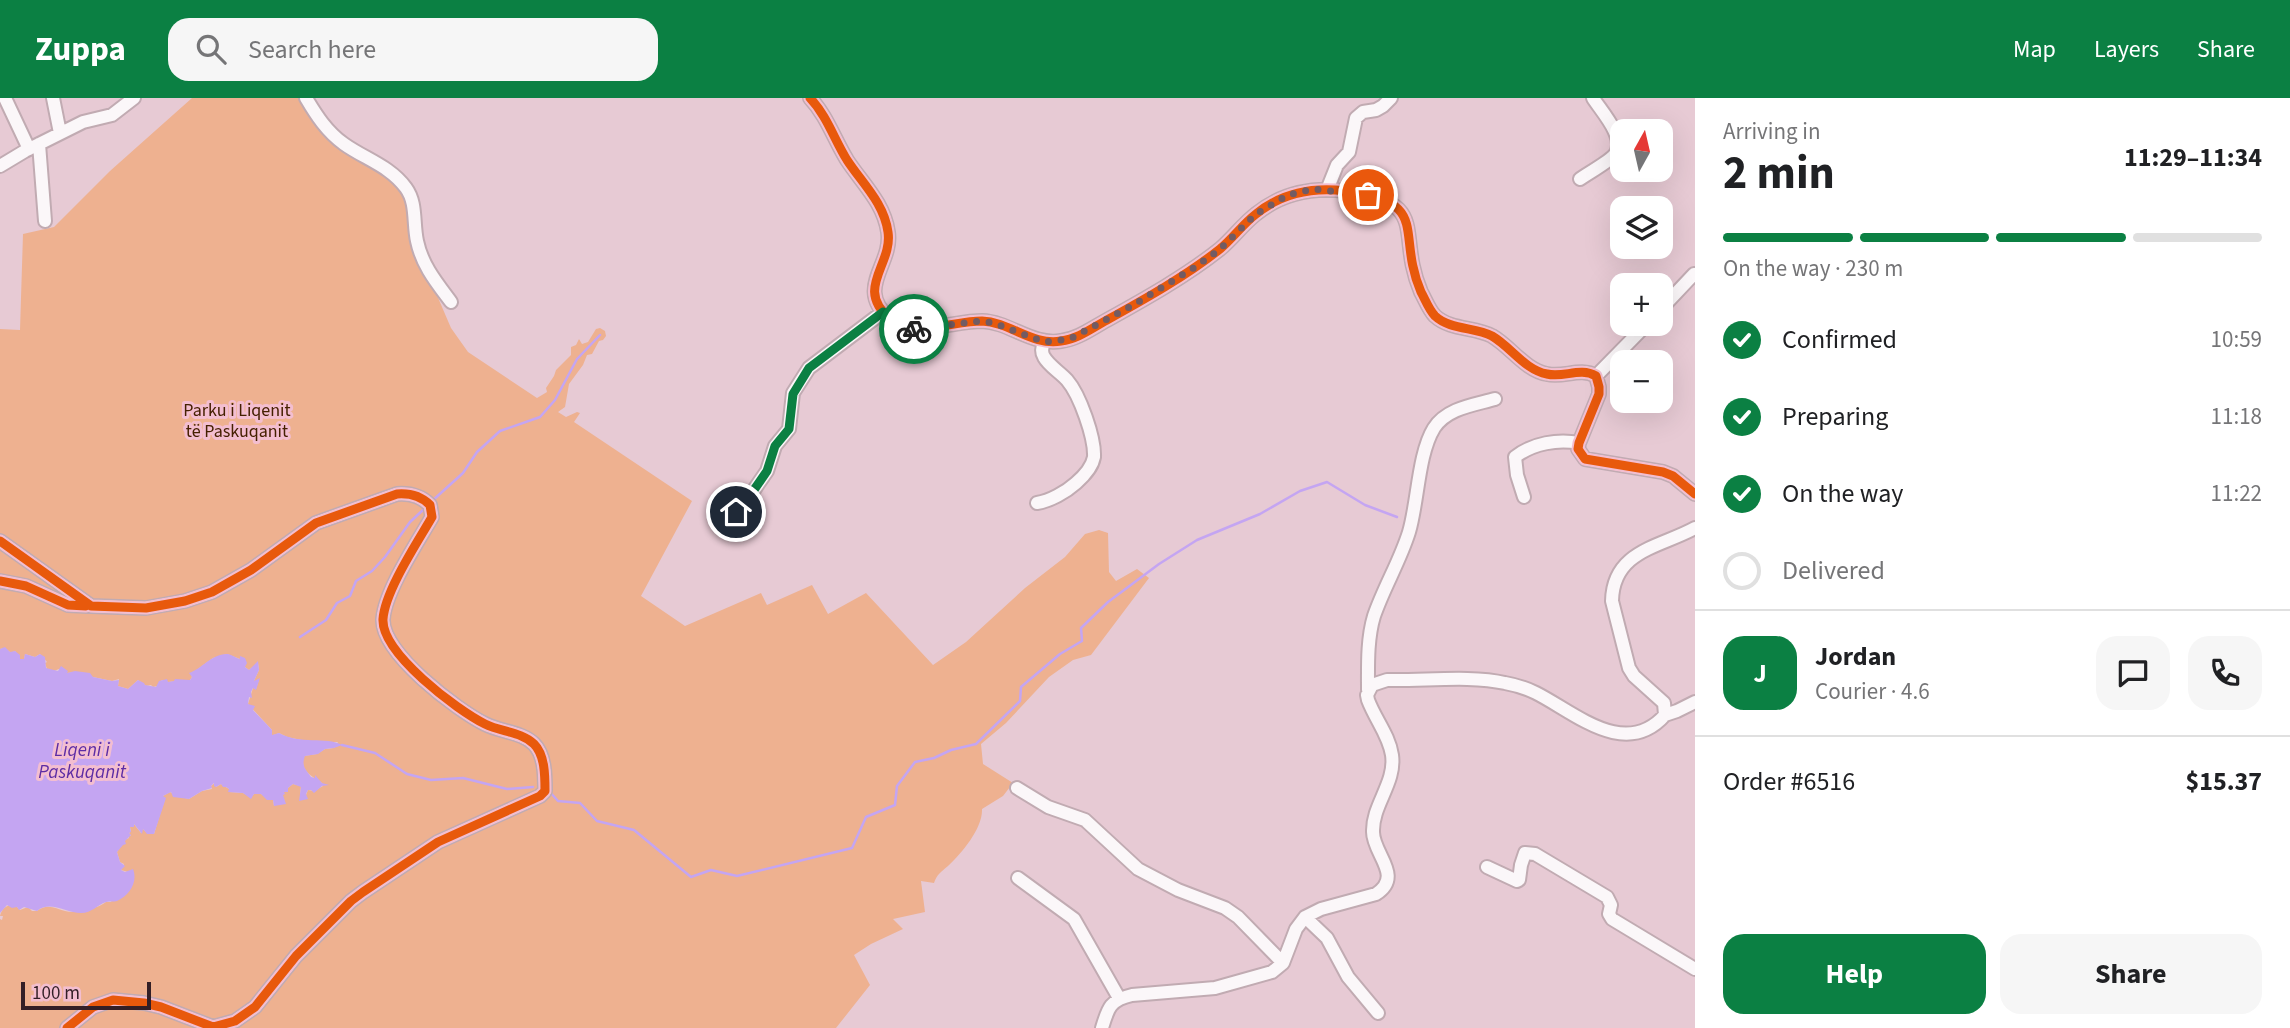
<!DOCTYPE html>
<meta charset="utf-8">
<style>
:root{--surface:#fff;--page:#f6f6f6;--text:#202124;--muted:#757577;--line:#e0e0e0;--accent:#0b8043}
body{margin:0;font-family:"Source Sans 3",sans-serif;background:var(--page);color:var(--text);height:100vh;display:flex;flex-direction:column;font-size:26px;white-space:nowrap}
*{box-sizing:border-box;margin:0}
p{font-size:23px;color:var(--muted)}
.icon{flex:none;width:38px;height:38px;fill:none;stroke:currentColor;stroke-width:2;stroke-linecap:round;stroke-linejoin:round}
.map{position:relative;flex:1;overflow:hidden}
.side{display:flex;flex-direction:column;background:var(--surface);width:595px}
.side>*{flex:none}
.needle{width:46px;rotate:8deg}
.controls{position:absolute;left:1610px;top:21px;display:grid;gap:14px}
.controls a{display:grid;place-items:center;width:63px;height:63px;border-radius:14px;background:var(--surface);box-shadow:0 7px 28px #0002;font-size:35px}
.scale{position:absolute;left:21px;bottom:18px;width:130px;box-sizing:border-box;padding-left:7px;border:4px solid #331f26;border-top:0;font-size:19px;line-height:24px;white-space:nowrap;color:#331f26;-webkit-text-stroke:5px #f3bed0;paint-order:stroke}
.pin{position:absolute;display:grid;place-items:center;width:60px;height:60px;color:#fff;margin:-30px;border:4px solid #fff;border-radius:50%;box-shadow:0 2px 7px #0007}
.courier{position:absolute;display:grid;place-items:center;width:70px;height:70px;margin:-35px;border:5px solid #0b8043;border-radius:50%;background:#fff;color:#222;box-shadow:0 2px 9px #0007}
.summary em{font-style:normal;font-weight:700}
.summary div{display:flex;flex-direction:column-reverse}
.summary{display:flex;align-items:center;justify-content:space-between;height:119px;padding:0 28px}
h1{font-size:46px;font-weight:700;line-height:52px}
.bar{display:grid;grid-template-columns:repeat(4,1fr);gap:10px 7px;align-content:center;height:84px;padding:0 28px}
.bar i{height:9px;border-radius:5px;background:var(--line)}
.bar .current{background:var(--accent)}
.bar p{grid-column:span 4}
.line{display:flex;align-items:center;gap:18px;padding:0 28px;border-top:2px solid var(--line)}
.line div{flex:1}
.round{display:grid;place-items:center;flex:none;width:74px;height:74px;border-radius:21px;background:var(--page)}
ol{padding:0 28px;list-style:none}
li{display:flex;align-items:center;gap:21px;height:77px}
li p{margin-inline-start:auto}
li .icon{padding:7px;border-radius:50%;background:var(--accent);color:#fff;stroke-width:4}
li:last-child{color:var(--muted)}
li i{width:38px;height:38px;border:4px solid var(--line);border-radius:50%}
.cta{display:flex;gap:14px;margin-top:auto;padding:14px 28px}
.cta a{flex:1;height:80px;border-radius:21px;background:var(--accent);color:#fff;font-size:28px;font-weight:700;line-height:80px;text-align:center}
.cta a+a{background:var(--page);color:var(--text)}
header{display:flex;align-items:center;gap:42px;box-sizing:border-box;height:98px;padding:0 35px;background:var(--accent);color:#fff}
header strong{font-size:33px}
nav{display:flex;gap:38px;margin-inline-start:auto;font-size:24px}
.search{width:490px;height:63px;background:var(--page);display:flex;align-items:center;gap:18px;box-sizing:border-box;padding:0 24px;border-radius:21px;color:var(--muted);font-size:26px}
main{display:flex;flex:1;min-height:0}
.map>svg:first-child{display:block}
.green{fill:#eeb190}
.water{fill:#c4a5f2}
.lines{fill:none;stroke-linecap:round;stroke-linejoin:round}
.stream{stroke:#c4a5f2;stroke-width:2.5}
.minor-casing{stroke:#c1abb2;stroke-width:16}
.minor{stroke:#fbf7f9;stroke-width:12}
.cycleway-casing{stroke:#f3bed0;stroke-width:13}
.cycleway{stroke:#e8590c;stroke-width:9}
.done{stroke:#725b63;stroke-width:7;stroke-dasharray:0 12.6}
.route{stroke:#0b8043;stroke-width:9}
.labels{text-anchor:middle;stroke-width:6;stroke-linejoin:round;paint-order:stroke}
.park-label{font-size:18px;fill:#452000;stroke:#f3bed0}
.water-label{font-size:19px;font-style:italic;fill:#5d2ca4;stroke:#f3bed0}
</style>
<header>
<strong>Zuppa</strong>
<div class="search"><svg class="icon" aria-label="search" viewBox="0 0 24 24"><circle cx="10" cy="10" r="6"/><path d="M15 15l6 6"/></svg>Search here</div>
<nav><a>Map</a><a>Layers</a><a>Share</a></nav>
</header>
<main>
<div class="map">
<svg width="1695" height="930" viewBox="0 0 1695 930">
<rect width="100%" height="100%" fill="#e7cad4"/>
<path class="green" d="M192,0h111l11,19 72,56 17,23 24,76 24,56 17,24 69,46 10,-6 -1,-4 8,-12 2,-6 15,-15v-8l5,-2 3,-6 3,5 6,-2 8,-13 4,-1 5,3 1,5 -3,4 -4,1 -7,13 -5,1 -4,10 -14,19 -4,23 -7,5 8,5 11,-5 3,1 -6,9 118,79 -51,95 44,30 76,-33 6,12 45,-20 16,29 38,-21 67,72 33,-23 59,-54 40,-31 20,-23 14,-4 9,3 1,39 7,9 21,-12 12,9 -58,77 -18,5 -24,17 -43,46 -25,21 2,20 30,19 -10,13 -21,13c1,19 -20,44 -34,57 -7,6 -11,8 -14,17l-13,-2 4,31 -32,7 10,10 -32,15 -17,11 16,30 -34,43h-836v-109l2,1 1,-4h-3c2,-9 12,-16 20,-6l8,-3 4,4h5c10,-8 18,-3 28,0 11,3 32,-2 41,-9h5l17,-30 -7,-2 3,-6 -4,-2 -3,-10 7,-12 5,-2 -1,-3 3,1 -2,-3 2,-2 -1,-4 4,-1 -1,-3 8,10 1,-5 5,5 7,1 9,-30v-8l7,-4 7,4 12,3 13,-8 10,-2 -1,-3 4,-3 1,4 5,-3 8,5v3l14,1 8,4 3,-3h7l12,6 1,6 10,-15 9,-7 8,2 -1,10 6,-1 2,-5 6,1 9,-5 -1,-3c-10,-7 -23,-12 -18,-27l13,-2 8,-5 9,-1 4,-6h-27l-24,-5 -8,-4 -8,3 1,-6 -24,-26 5,-16 3,1 3,-10 -6,4 6,-13 -1,-7 -9,7 -4,-3 -5,-8 -13,-5 -14,4 -22,16 1,3 -2,3 -22,2 -6,-2 -5,6 -4,1 -2,-2 -5,1 -8,-6 -10,9 -10,-3 1,-7 -7,2 -19,-4 -14,-5 -12,1 -8,-4 -5,2 -7,-2 -2,-6 2,-1 -7,-8 -5,3 -10,-3 -1,6 -4,-1 -5,-8 -4,2 -6,-5 -5,1v-320l20,1 3,-96 31,-7 56,-56z"/>
<path class="water" d="M5,549l5,5 5,-1 5,4v4h4l1,-5 10,3 5,-3 5,3 1,11 12,3 3,-5 7,5 -1,2 8,-2 15,2 3,4 19,4 7,-1 -1,6 10,3 10,-9 6,3 1,2 11,2 3,-6 8,-2 1,3 6,-1 1,-2 15,1 2,-3 -3,-4c13,-4 23,-20 39,-19 4,1 8,4 12,5v-3l5,2 2,5 -2,4 4,3 9,-9 1,9 -5,11 6,-3 -4,12 -3,-2 -2,4 1,6 -3,-1 -1,7 7,2 -2,4 19,20v5l7,-2c21,12 47,3 63,12l-8,3 -9,1 -7,5 -13,2c-4,10 1,14 6,21l4,1v-3l7,8 7,2 -7,1 -8,7 -3,-3h-3l-2,4 2,5 -9,2 2,-14 -8,-3 -5,4v4h-4l1,2 -2,1 3,9 -12,2 -1,-6h-6l-6,-6h-7l-3,5 -8,-6 -15,-1 1,-3 -3,-2h-3l-2,-3 -5,3 -2,-1v-3l-3,3 1,2 -10,3 -13,8 -16,-2 -2,-5 -8,4 3,2 -12,36h-7l-4,-5 -1,5 -8,-10v3h-4l1,5 -2,1 2,2 -6,6 1,3 -3,1 -6,7 3,10 5,4 -4,4 4,2 8,-3c5,13 -3,26 -16,32 -3,1 -7,0 -11,1 -9,3 -14,11 -25,11 -15,0 -31,-13 -44,-2l-13,-4 -5,3 -2,-3 -5,1 -5,-3 -7,8v-264z"/>
<g class="lines">
<path class="stream" d="M432,403l31,-28 14,-21 23,-21 40,-14 15,-17 22,-41 23,-24
M300,539l26,-17 11,-17 13,-7 6,-15 16,-10 13,-14 25,-35 13,-12
M342,647l33,8 32,21 24,6 32,-2 44,11 26,-2
M549,693l9,10 22,2 17,18 37,9 57,47 20,-7 26,6 115,-28 14,-31 29,-12 2,-19 18,-24 19,-4 17,-8 25,-6 44,-43 1,-14 39,-33 22,-13 -1,-13 27,-26 51,-38 38,-24 63,-26 40,-23 27,-9 38,23 32,12"/>
<defs>
<path id="minor" d="M5,0l24,51
M53,0l7,35
M306,0c10,17 21,34 38,46 21,15 46,22 62,44 11,15 7,35 11,53 5,24 19,41 34,61
M810,0c17,18 24,41 37,62 15,23 37,43 41,72 5,33 -34,56 2,87 23,19 63,2 92,2 28,1 50,25 79,20 17,-2 31,-13 46,-21 38,-21 79,-44 113,-71 13,-11 23,-25 36,-35 26,-21 56,-27 89,-23 88,12 50,40 76,101 4,7 8,18 14,24 15,14 40,11 57,20 19,11 33,34 55,38 17,4 33,-7 49,2l3,11v7l-20,49 -1,6 7,10 78,13 10,4 22,18
M39,46l6,77
M0,68l25,-15 58,-29 29,-7 22,-17
M1580,81c8,-6 31,-18 36,-26 9,-17 -15,-42 -23,-55
M1327,92l10,-25 12,-13 7,-34 7,-6 13,-2 7,-4 8,-8
M1661,211l33,-35
M1596,278l51,-52
M1524,399l-7,-22 -2,-18c18,-14 43,-18 64,-14
M1037,405c13,-2 29,-11 39,-20 8,-7 16,-15 18,-26 1,-19 -14,-62 -27,-77 -7,-8 -18,-14 -23,-23 -3,-5 -2,-9 0,-15
M725,422l22,-20 20,-29 8,-25 14,-17 4,-36 16,-25 74,-56
M0,443l91,65 55,2 39,-7 27,-9 39,-22 65,-47 81,-29c13,-1 24,2 33,11l2,12c-15,26 -47,74 -49,102 -2,34 74,91 102,105 16,8 37,8 49,20 11,11 11,32 11,47l-5,5 -102,46 -75,50 -12,9 -55,55 -41,51 -20,14 -22,6 -52,-20 -17,-4 -31,-3 -20,7 -26,21
M0,483l26,5 42,19 21,1
M1368,592c0,-24 -1,-51 6,-74 10,-29 26,-55 35,-84 9,-30 9,-78 25,-104 13,-20 40,-23 61,-29
M1665,617l12,-4 18,-9
M1017,690l31,19 37,13 53,49 40,21 47,18 13,9 45,46
M1487,769l30,14 2,-1 2,-15 4,-12 10,1 72,43 4,8 -2,9 3,5 83,50
M1018,780l56,41 45,79
M1305,819l22,21 21,39 30,36
M1102,930c6,-20 8,-28 30,-33l83,-7 57,-16 11,-9 13,-34 9,-12 16,-8 55,-15c28,-18 -3,-40 -3,-62 -1,-27 23,-49 19,-77 -3,-20 -17,-36 -24,-55l-1,-5 5,-10 15,-5c37,1 84,-5 118,3 11,2 21,5 31,10 38,19 89,67 129,22l-1,-12 -30,-27 -5,-8 -17,-67c1,-51 49,-54 83,-73"/>
</defs>
<use href="#minor" class="minor-casing"/>
<use href="#minor" class="minor"/>
<defs>
<path id="cycleway" d="M810,0c17,18 24,41 37,62 15,23 37,43 41,72 5,33 -34,56 2,87 23,19 63,2 92,2 28,1 50,25 79,20 17,-2 31,-13 46,-21 38,-21 79,-44 113,-71 13,-11 23,-25 36,-35 26,-21 56,-27 89,-23 88,12 50,40 76,101 4,7 8,18 14,24 15,14 40,11 57,20 19,11 33,34 55,38 17,4 33,-7 49,2l3,11v7l-20,49 -1,6 7,10 78,13 10,4 22,18
M0,443l91,65 55,2 39,-7 27,-9 39,-22 65,-47 81,-29c13,-1 24,2 33,11l2,12c-15,26 -47,74 -49,102 -2,34 74,91 102,105 16,8 37,8 49,20 11,11 11,32 11,47l-5,5 -102,46 -75,50 -12,9 -55,55 -41,51 -20,14 -22,6 -52,-20 -17,-4 -31,-3 -20,7 -26,21
M0,483l26,5 42,19 18,1"/>
</defs>
<use href="#cycleway" class="cycleway-casing"/>
<use href="#cycleway" class="cycleway"/>
</g>
<g class="lines">
<path class="done" d="M914,231l67,-8 13,2 50,19 26,-3 65,-35 60,-37 24,-17 37,-36 32,-19 25,-6 55,6"/>
<path class="route" d="M736,414l11,-12 20,-29 8,-25 14,-17 4,-35 16,-26 74,-56 18,14 13,3"/>
</g>
<g class="labels">
<g class="park-label">
<text x="237" y="318">Parku i Liqenit<tspan x="237" dy="21">të Paskuqanit</tspan></text>
</g>
<g class="water-label">
<text x="82" y="658">Liqeni i<tspan x="82" dy="22">Paskuqanit</tspan></text>
</g>
</g>
</svg>
<div class="controls">
<a><svg class="needle" viewBox="-14 -14 28 28"><path d="M0-13l5 13h-10z" fill="#e53935"/><path d="M0 13l5-13h-10z" fill="#757577"/></svg></a>
<a><svg class="icon" aria-label="layers" viewBox="0 0 24 24"><path d="M12 4l9 5-9 5-9-5zM3 14l9 5 9-5"/></svg></a>
<a>+</a>
<a>−</a>
</div>
<div class="scale">100 m</div>
<div class="pin" style="left:1368px;top:97px;background:#ea580c"><svg class="icon" aria-label="bag" viewBox="0 0 24 24"><path d="M5 8h14l-1 12H6zM9 8a3 3 0 0 1 6 0"/></svg></div>
<div class="pin" style="left:736px;top:414px;background:#1f2937"><svg class="icon" aria-label="home" viewBox="0 0 24 24"><path d="M3 11l9-7 9 7M6 9v11h12V9"/></svg></div>
<div class="courier" style="left:914px;top:231px"><svg class="icon" aria-label="bike" viewBox="0 0 24 24"><circle cx="6" cy="16" r="4"/><circle cx="18" cy="16" r="4"/><path d="M6 16l4-8h5l3 8M10 8l3 8H6M13 5h3"/></svg></div>
</div>
<section class="side">
<div class="summary"><div><h1>2 min</h1><p>Arriving in</p></div><em>11:29–11:34</em></div>
<div class="bar"><i class="current"></i><i class="current"></i><i class="current"></i><i></i><p>On the way · 230 m</p></div>
<ol>
<li><svg class="icon" aria-label="check" viewBox="0 0 24 24"><path d="M5 12l5 5 9-10"/></svg>Confirmed<p>10:59</p></li>
<li><svg class="icon" aria-label="check" viewBox="0 0 24 24"><path d="M5 12l5 5 9-10"/></svg>Preparing<p>11:18</p></li>
<li><svg class="icon" aria-label="check" viewBox="0 0 24 24"><path d="M5 12l5 5 9-10"/></svg>On the way<p>11:22</p></li>
<li><i></i>Delivered</li>
</ol>
<div class="line" style="height:126px"><b class="round" style="background:var(--accent);color:#fff">J</b><div><b>Jordan</b><p>Courier · 4.6</p></div><a class="round"><svg class="icon" aria-label="chat" viewBox="0 0 24 24"><path d="M4 5h16v11H9l-5 4z"/></svg></a><a class="round"><svg class="icon" aria-label="phone" viewBox="0 0 24 24"><path d="M5 4h4l2 5-3 2q2 4 5 5l2-3 5 2v4C11 20 4 13 5 4z"/></svg></a></div>
<div class="line" style="height:91px"><div>Order #6516</div><b>$15.37</b></div>
<div class="cta"><a>Help</a><a>Share</a></div>
</section>
</main>
